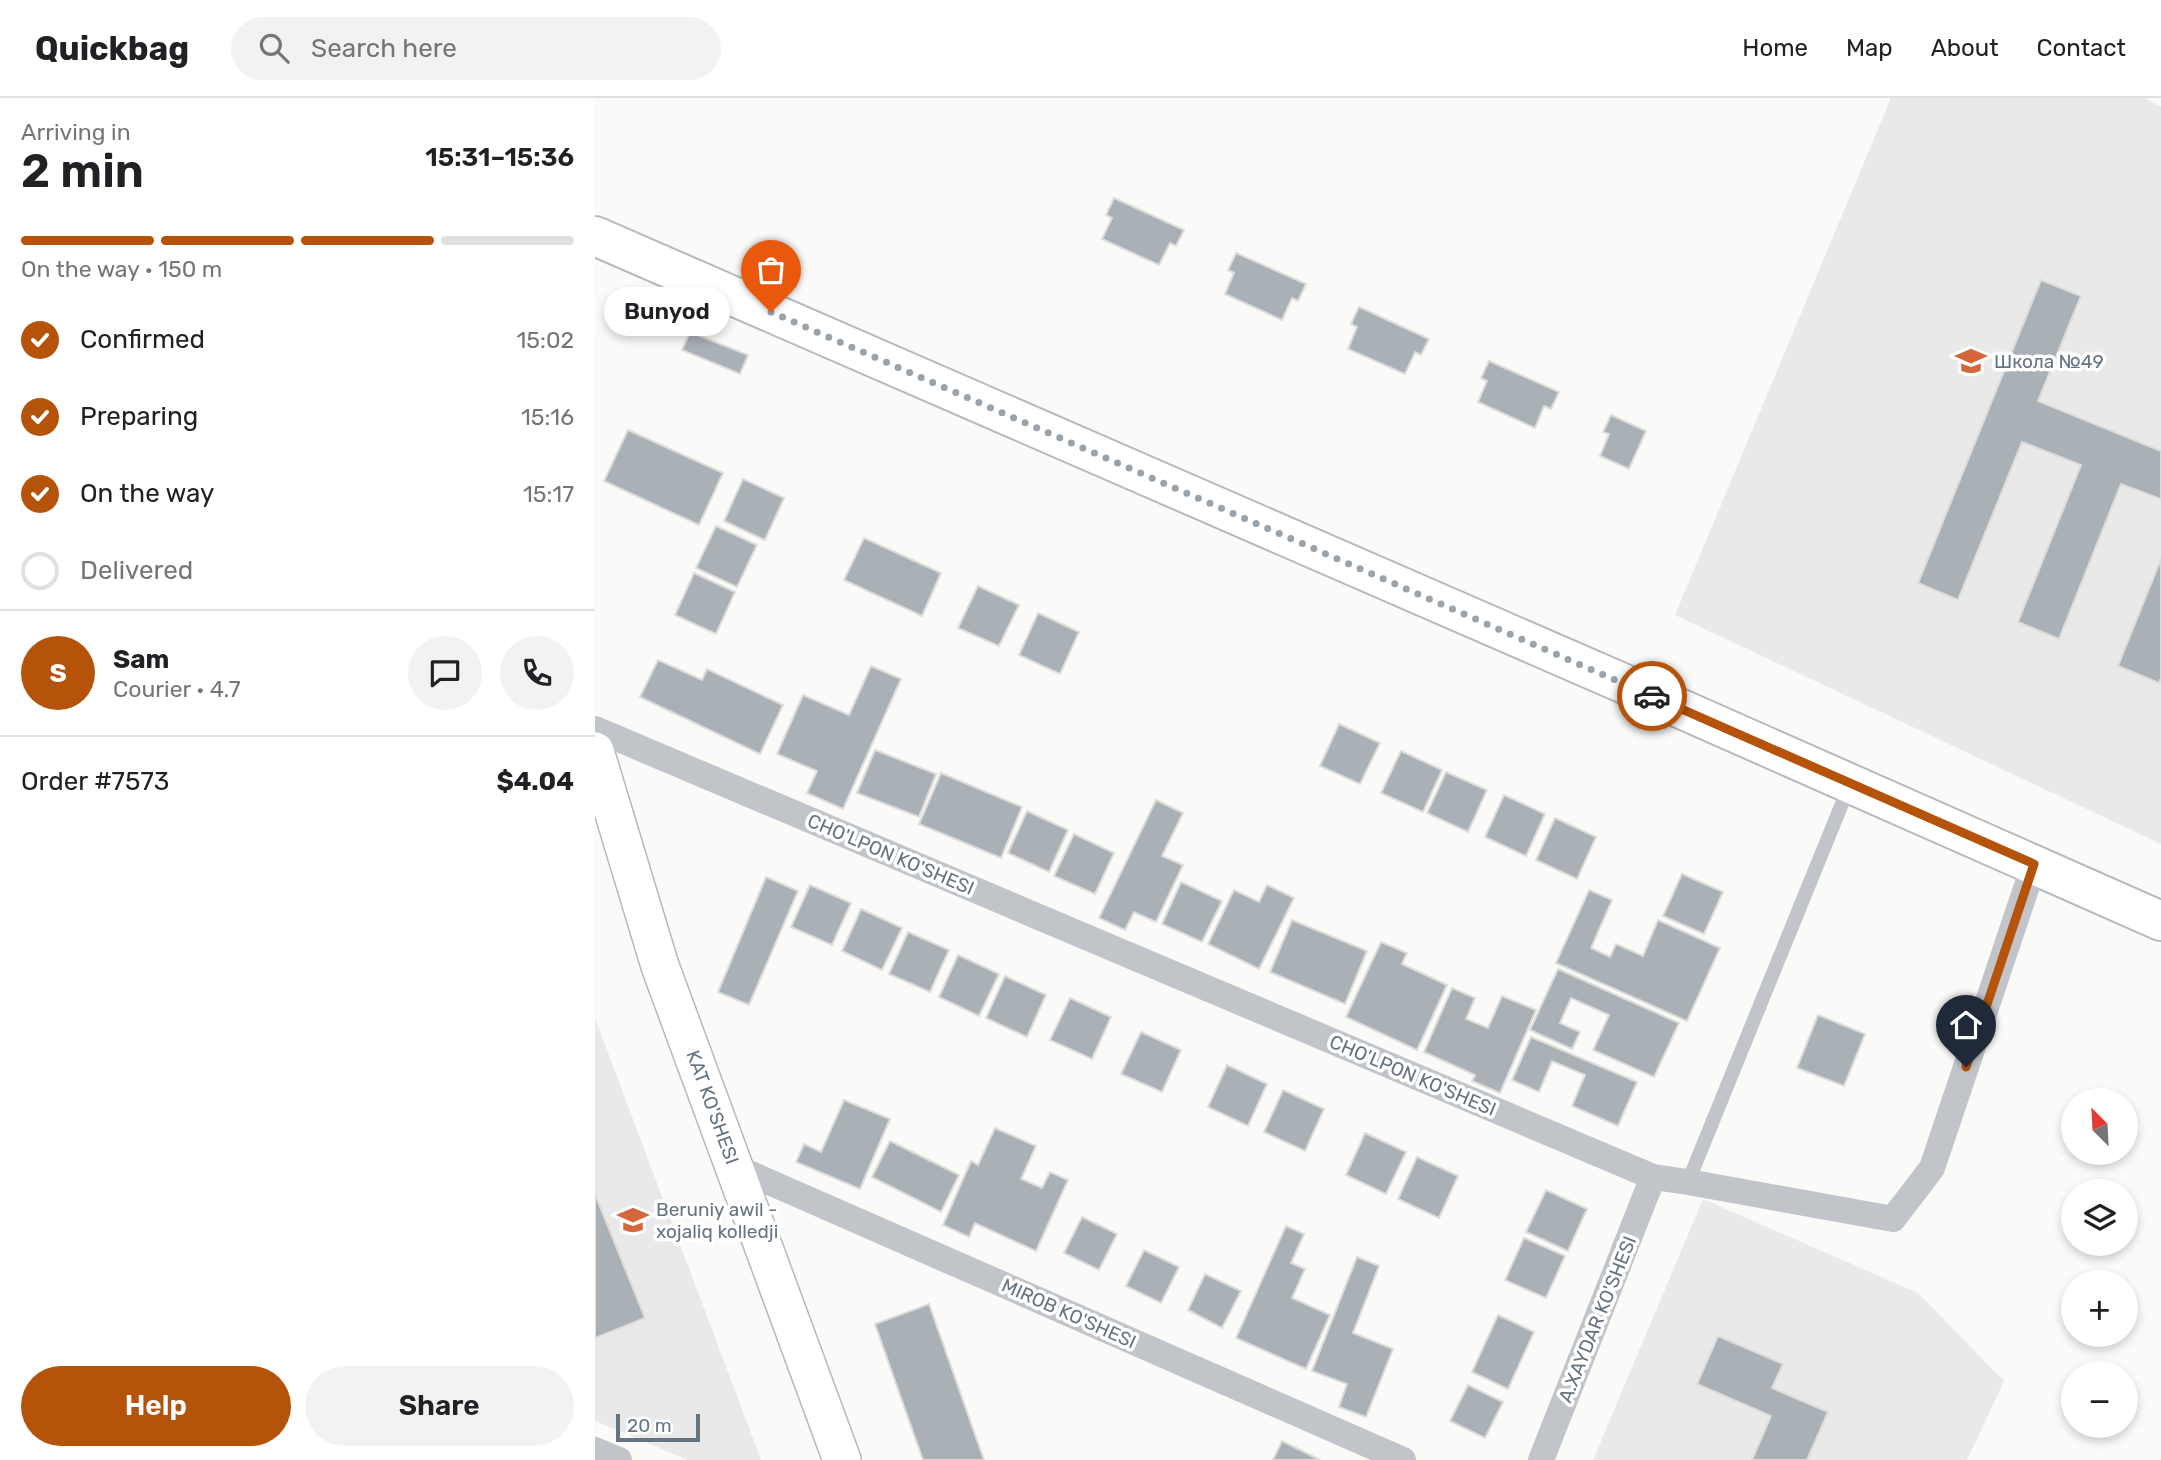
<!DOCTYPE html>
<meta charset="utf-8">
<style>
:root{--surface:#fff;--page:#f2f2f2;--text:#202124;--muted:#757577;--line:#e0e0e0;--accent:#b45309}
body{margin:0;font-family:Rubik,sans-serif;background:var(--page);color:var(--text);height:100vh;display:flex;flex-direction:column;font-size:26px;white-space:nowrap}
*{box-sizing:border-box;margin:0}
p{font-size:23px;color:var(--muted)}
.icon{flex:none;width:38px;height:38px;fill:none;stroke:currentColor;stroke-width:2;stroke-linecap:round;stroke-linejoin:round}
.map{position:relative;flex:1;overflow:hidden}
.details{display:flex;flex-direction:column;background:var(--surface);width:595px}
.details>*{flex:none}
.needle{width:46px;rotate:336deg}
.fabs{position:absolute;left:1466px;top:990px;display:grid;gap:14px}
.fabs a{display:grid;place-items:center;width:77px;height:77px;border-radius:50%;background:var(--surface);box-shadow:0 4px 10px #0003;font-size:35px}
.scale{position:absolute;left:21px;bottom:18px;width:84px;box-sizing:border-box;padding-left:7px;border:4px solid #667480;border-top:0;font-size:19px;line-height:24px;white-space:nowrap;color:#667480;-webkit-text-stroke:5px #fff;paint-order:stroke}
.pin{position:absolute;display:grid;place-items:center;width:60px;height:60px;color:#fff;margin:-72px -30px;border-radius:50% 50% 50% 0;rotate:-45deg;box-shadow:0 0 7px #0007}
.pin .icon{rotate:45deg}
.courier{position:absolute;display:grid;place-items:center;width:70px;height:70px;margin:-35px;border:5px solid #b45309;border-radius:50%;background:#fff;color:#222;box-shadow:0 2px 9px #0007}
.bubble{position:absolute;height:49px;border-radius:24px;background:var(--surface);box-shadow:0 4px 10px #0003;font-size:23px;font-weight:600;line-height:49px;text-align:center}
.overview em{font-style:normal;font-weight:600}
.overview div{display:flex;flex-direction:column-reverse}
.overview{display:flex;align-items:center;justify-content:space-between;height:119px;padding:0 21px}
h1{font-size:46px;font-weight:600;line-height:52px}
.bar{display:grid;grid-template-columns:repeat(4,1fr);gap:10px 7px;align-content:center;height:84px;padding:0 21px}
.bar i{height:9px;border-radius:5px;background:var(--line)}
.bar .selected{background:var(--accent)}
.bar p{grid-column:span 4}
.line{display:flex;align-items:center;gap:18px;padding:0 21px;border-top:2px solid var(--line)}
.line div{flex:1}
.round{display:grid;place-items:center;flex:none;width:74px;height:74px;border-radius:37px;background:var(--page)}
ol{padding:0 21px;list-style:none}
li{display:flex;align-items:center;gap:21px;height:77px}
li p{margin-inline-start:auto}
li .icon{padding:7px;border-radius:50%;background:var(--accent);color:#fff;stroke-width:4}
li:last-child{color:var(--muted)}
li i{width:38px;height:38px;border:4px solid var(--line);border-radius:50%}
.action{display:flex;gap:14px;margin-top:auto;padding:14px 21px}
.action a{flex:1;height:80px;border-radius:42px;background:var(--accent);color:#fff;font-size:28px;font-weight:600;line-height:80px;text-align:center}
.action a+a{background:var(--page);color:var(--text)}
header{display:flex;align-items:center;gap:42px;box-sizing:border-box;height:98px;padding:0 35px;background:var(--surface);border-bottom:2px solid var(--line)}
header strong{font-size:33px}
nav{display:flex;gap:38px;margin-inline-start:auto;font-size:24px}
.search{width:490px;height:63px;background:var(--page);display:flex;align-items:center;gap:18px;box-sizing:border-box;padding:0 24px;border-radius:38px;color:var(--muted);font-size:26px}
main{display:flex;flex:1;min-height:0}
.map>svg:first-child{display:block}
.built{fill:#e8e9e8}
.building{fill:#a9b0b6;stroke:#dcdcda;stroke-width:2}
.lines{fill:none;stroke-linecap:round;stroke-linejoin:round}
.secondary-casing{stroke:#b4b9be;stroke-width:40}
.primary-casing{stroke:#b5b9bd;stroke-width:42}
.lane{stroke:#c1c5c9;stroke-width:14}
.street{stroke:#c1c5c9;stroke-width:26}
.secondary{stroke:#fff;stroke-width:37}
.primary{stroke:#fff;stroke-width:38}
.done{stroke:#9aa3aa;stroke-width:7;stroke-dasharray:0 12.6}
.route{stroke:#b45309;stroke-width:9}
.labels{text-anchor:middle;stroke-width:7;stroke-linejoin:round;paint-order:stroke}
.poi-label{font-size:19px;fill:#667480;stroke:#fff;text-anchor:start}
.street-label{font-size:19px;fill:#667480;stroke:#fff}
</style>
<header>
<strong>Quickbag</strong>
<div class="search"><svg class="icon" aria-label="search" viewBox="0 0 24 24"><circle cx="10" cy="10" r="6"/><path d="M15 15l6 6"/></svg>Search here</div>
<nav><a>Home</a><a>Map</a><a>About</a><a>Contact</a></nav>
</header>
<main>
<section class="details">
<div class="overview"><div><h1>2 min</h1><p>Arriving in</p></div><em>15:31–15:36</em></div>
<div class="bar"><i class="selected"></i><i class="selected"></i><i class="selected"></i><i></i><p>On the way · 150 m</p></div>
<ol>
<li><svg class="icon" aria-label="check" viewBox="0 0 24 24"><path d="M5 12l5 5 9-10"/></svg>Confirmed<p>15:02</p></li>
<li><svg class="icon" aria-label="check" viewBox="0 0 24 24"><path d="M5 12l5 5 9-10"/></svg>Preparing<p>15:16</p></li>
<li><svg class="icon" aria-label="check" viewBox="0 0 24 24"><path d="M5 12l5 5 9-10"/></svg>On the way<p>15:17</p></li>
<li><i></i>Delivered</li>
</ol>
<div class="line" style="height:126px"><b class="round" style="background:var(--accent);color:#fff">S</b><div><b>Sam</b><p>Courier · 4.7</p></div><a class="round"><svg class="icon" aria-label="chat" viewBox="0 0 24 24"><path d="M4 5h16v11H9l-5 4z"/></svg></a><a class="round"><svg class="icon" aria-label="phone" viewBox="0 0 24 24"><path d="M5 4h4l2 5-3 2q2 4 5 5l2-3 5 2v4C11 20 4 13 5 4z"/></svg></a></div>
<div class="line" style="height:91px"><div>Order #7573</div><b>$4.04</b></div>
<div class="action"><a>Help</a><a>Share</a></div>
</section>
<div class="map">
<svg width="1566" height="1362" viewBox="0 0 1566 1362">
<rect width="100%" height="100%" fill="#fafaf8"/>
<path class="built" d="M1296,0h253l17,9v737l-486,-229z
M0,920l166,442h-73l-93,-39z
M1108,1101l215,94 86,88 -37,79h-374z"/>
<path class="building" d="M519,100l70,32 -8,16 -6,-3 -11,22 -57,-26 10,-21 -6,-3z
M641,155l70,31 -8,17 -6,-3 -10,22 -57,-26 9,-21 -6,-3z
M1446,182l40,16 -43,105 123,50v48l-40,-15 -62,155 -41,-17 63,-157 -59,-23 -64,158 -40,-17z
M764,209l70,32 -8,16 -6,-3 -10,22 -57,-25 9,-22 -6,-3z
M95,234l58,23 -8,19 -58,-24z
M894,263l70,31 -8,17 -7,-3 -9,22 -57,-26 9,-21 -6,-3z
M1016,317l35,16 -17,38 -29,-13 9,-22 -6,-2z
M33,332l95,43 -24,52 -95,-44z
M148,381l41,19 -19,42 -41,-19z
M121,428l41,19 -20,42 -41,-19z
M269,440l77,35 -19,43 -78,-36z
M1566,461v119l-2,5 -41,-17z
M99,475l41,19 -19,42 -41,-19z
M383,488l41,19 -20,41 -41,-18z
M443,515l41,19 -19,42 -41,-19z
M63,562l44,20 5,-11 76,36 -23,49 -120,-57z
M276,568l30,13 -58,130 -36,-16 10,-22 -40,-17 26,-59 46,20z
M744,626l41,19 -20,41 -40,-18z
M280,652l61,24 -17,43 -62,-24z
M806,653l41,19 -19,42 -42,-19z
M851,674l41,18 -19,42 -41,-19z
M346,675l81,34 -21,51 -82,-34z
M909,697l41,19 -19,42 -41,-19z
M561,702l27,13 -21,43 21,9 -27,57 -22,-10 -9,18 -26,-12z
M432,713l41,19 -19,42 -41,-19z
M960,720l41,19 -19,42 -41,-19z
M479,736l40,19 -19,41 -41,-18z
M1087,776l41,18 -19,42 -41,-18z
M171,779l32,14 -49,114 -31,-13z
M586,784l41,19 -20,41 -40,-18z
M215,787l41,18 -19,42 -41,-18z
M672,787l27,13 -35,71 -51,-25 26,-54 25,12z
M994,792l23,10 -21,48 19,9 6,-13 27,12 15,-36 62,28 -33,73 -131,-58z
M266,811l41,19 -20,42 -40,-19z
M697,822l75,31 -22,53 -75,-32z
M313,834l41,18 -19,42 -41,-18z
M786,844l26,11 -5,11 45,21 -30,65 -71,-33z
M363,857l41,19 -20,42 -40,-19z
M963,871l121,54 -25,54 -61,-27 16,-35 -38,-17 -11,25 20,9 -8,17 -42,-19z
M410,878l41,19 -19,42 -41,-19z
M857,890l23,10 -9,21 22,9 14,-32 34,14 -36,83 -28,-12 3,-6 -51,-23z
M475,900l41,19 -19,42 -42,-19z
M1223,917l47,19 -21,52 -47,-18z
M546,934l40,18 -19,42 -41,-18z
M936,939l106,45 -19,44 -46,-20 13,-31 -33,-14 -13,31 -27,-12z
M632,967l40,19 -19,42 -40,-19z
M688,992l41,19 -19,42 -41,-19z
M249,1002l46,19 -30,70 -64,-27 8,-18 17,8z
M400,1030l41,18 -15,33 21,9 8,-16 18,8 -32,71 -61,-28 -6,14 -26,-12 28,-64 7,4z
M770,1035l41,19 -20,42 -40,-19z
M295,1043l69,34 -18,37 -69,-35z
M822,1059l41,19 -19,42 -41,-19z
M951,1092l41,19 -19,42 -42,-19z
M0,1096l50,124 -50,20z
M487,1119l35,17 -18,36 -35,-17z
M691,1128l18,8 -13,29 14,6 -13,29 38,17 -24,54 -70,-31z
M929,1140l41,18 -19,42 -41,-18z
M549,1152l35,17 -18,36 -35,-17z
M762,1159l22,9 -26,67 40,16 -27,68 -27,-10 8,-23 -35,-13z
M610,1176l36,17 -19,37 -34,-18z
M334,1206l55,156h-61l-48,-136z
M903,1217l36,17 -26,57 -36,-17z
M1123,1238l65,28 -11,24 56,24 -21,48h-55l19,-44 -74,-32z
M873,1287l35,17 -18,36 -35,-17z
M687,1343l38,19h-47z"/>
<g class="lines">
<defs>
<path id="secondary" d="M0,653l65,215 182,494"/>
<path id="primary" d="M0,138l1032,449 534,236"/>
</defs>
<use href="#secondary" class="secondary-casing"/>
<use href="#primary" class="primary-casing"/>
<path class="lane" d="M1093,1084l162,-398"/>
<path class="street" d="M0,631l1058,448 35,5 205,37 39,-51 102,-303
M140,1069l668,293
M0,1352l24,10
M946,1362l112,-283"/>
<use href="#secondary" class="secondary"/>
<use href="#primary" class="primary"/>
</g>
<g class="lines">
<path class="done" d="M176,214l881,384"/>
<path class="route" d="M1057,598l382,168 -68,203"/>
</g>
<defs>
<symbol id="school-bare" viewBox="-9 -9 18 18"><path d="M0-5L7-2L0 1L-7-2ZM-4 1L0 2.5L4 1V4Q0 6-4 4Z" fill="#d5673d" stroke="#fff" stroke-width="2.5" paint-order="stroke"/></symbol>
<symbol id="university-bare" viewBox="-9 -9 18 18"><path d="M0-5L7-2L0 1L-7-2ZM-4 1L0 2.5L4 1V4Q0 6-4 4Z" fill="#d5673d" stroke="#fff" stroke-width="2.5" paint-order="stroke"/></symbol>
</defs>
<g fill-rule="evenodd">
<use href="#school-bare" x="1354" y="241" width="44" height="44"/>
<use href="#university-bare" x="16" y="1100" width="44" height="44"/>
</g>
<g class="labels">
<g class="poi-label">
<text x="1399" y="270">Школа №49</text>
<text x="61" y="1118">Beruniy awil -<tspan x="61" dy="22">xojaliq kolledji</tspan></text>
</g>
<g class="street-label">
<text transform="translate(296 756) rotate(23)" y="7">CHO'LPON KO'SHESI</text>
<text transform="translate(818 977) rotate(23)" y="7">CHO'LPON KO'SHESI</text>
<text transform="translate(118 1009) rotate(70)" y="7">KAT KO'SHESI</text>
<text transform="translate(474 1215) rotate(24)" y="7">MIROB KO'SHESI</text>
<text transform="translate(1002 1221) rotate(-68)" y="7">A.XAYDAR KO'SHESI</text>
</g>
</g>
</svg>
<div class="fabs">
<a><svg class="needle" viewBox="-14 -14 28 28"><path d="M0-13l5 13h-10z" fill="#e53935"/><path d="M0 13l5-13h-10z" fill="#757577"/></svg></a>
<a><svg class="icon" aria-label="layers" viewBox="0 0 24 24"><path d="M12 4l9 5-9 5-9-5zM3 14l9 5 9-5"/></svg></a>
<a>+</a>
<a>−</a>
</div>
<div class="scale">20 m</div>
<div class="pin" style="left:176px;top:214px;background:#ea580c"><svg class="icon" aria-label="bag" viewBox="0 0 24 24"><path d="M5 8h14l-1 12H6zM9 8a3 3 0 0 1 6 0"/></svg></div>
<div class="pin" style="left:1371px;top:969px;background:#1f2937"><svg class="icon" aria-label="home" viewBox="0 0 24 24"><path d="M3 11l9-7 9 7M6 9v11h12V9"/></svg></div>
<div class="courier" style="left:1057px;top:598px"><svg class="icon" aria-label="car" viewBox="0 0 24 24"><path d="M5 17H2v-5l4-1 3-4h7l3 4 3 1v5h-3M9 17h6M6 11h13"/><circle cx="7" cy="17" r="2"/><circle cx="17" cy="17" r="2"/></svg></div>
<div class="bubble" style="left:9px;top:189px;width:126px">Bunyod</div>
</div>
</main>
